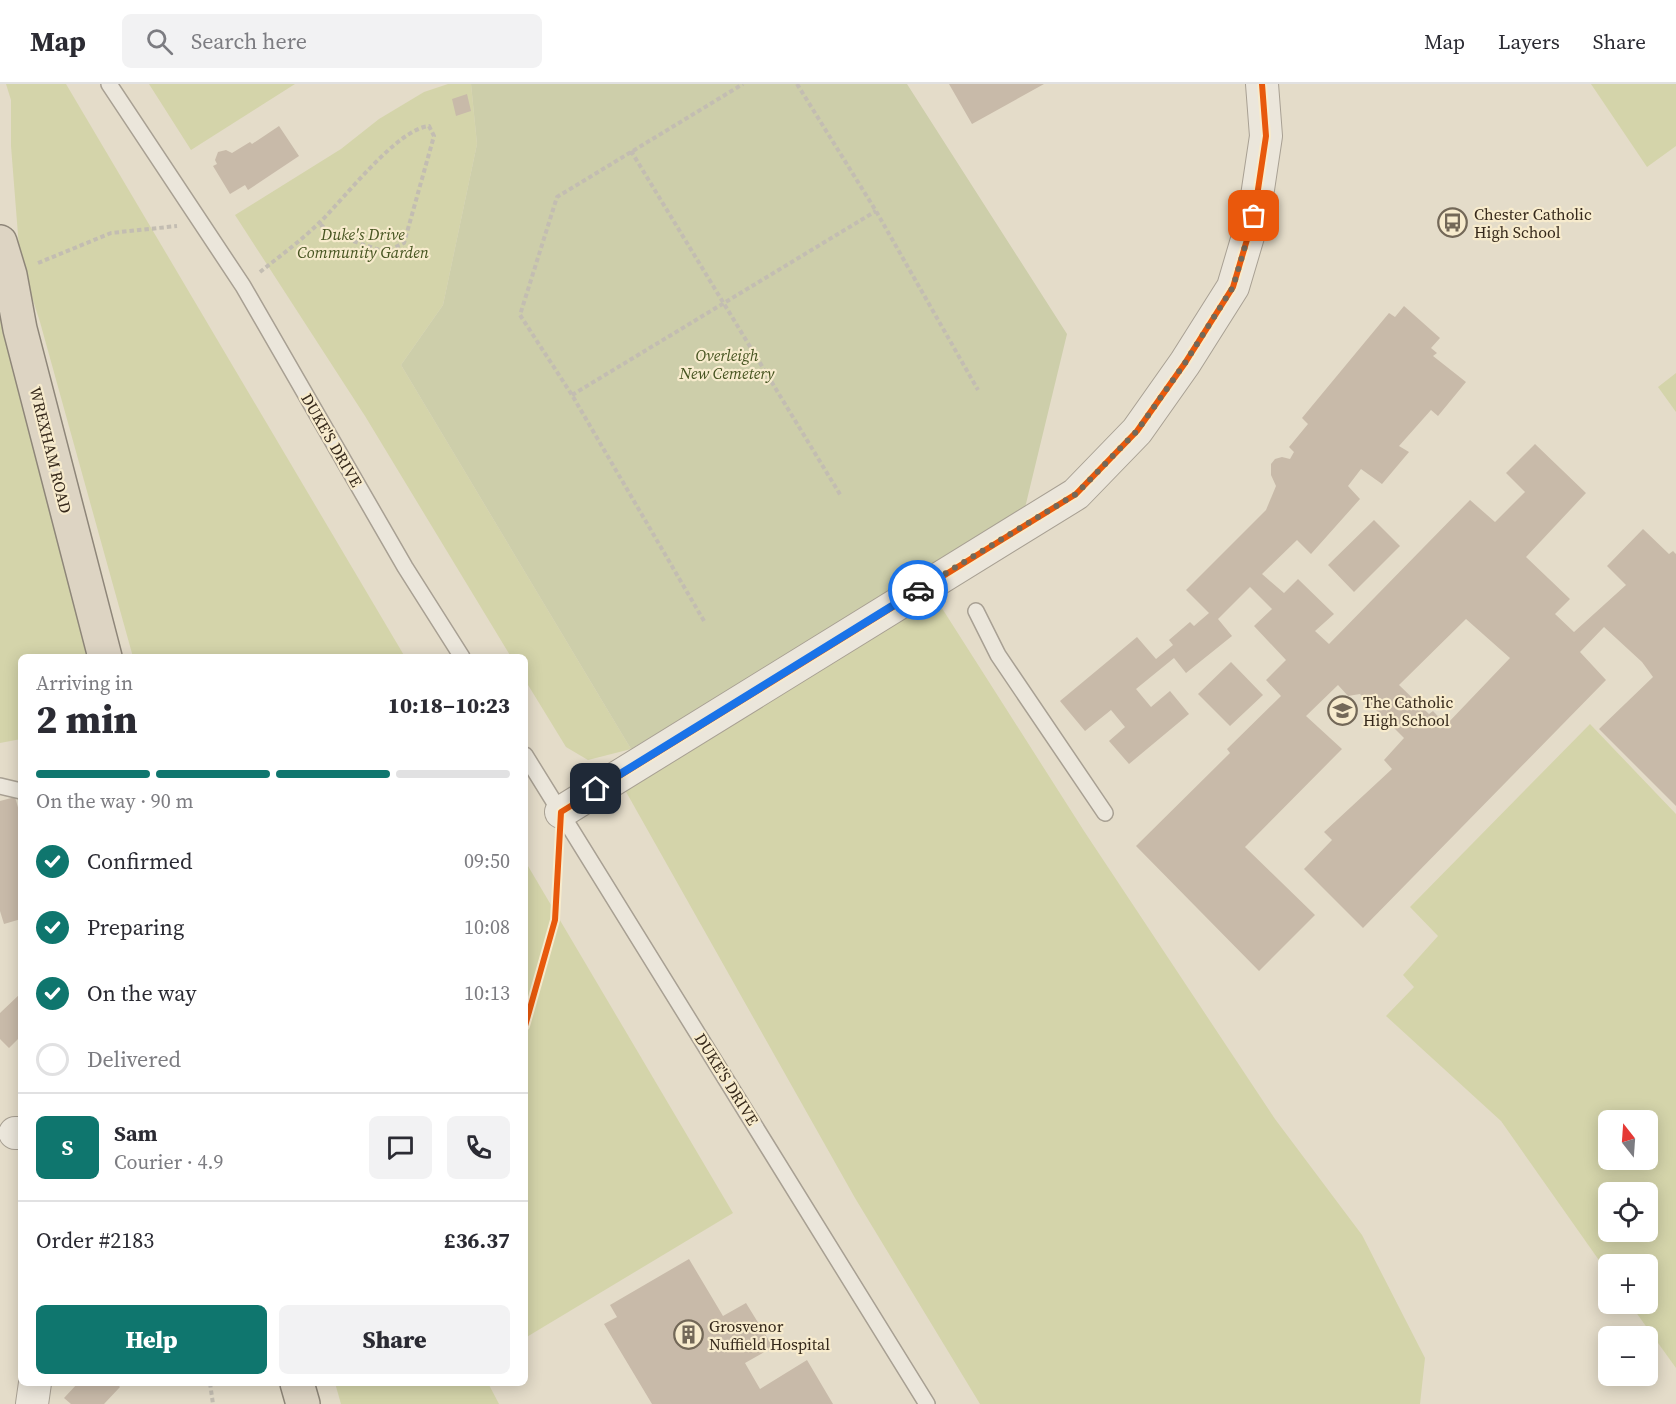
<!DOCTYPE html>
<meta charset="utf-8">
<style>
:root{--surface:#fff;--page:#f2f2f3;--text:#2b2b33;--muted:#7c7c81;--line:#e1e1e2;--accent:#0f766e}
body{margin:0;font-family:"Source Serif 4",serif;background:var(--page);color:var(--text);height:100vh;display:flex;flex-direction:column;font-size:22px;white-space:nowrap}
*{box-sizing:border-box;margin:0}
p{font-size:20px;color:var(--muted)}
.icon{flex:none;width:33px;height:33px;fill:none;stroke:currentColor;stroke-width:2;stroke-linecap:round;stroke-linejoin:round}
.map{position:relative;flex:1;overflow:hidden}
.drawer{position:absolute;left:18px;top:570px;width:510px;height:732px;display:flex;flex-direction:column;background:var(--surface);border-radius:9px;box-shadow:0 3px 15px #0003}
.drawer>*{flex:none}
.needle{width:39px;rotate:343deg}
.fabs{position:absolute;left:1598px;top:1026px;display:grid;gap:12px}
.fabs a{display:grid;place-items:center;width:60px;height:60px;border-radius:9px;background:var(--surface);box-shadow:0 3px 15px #0003;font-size:30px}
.pin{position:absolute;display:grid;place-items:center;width:51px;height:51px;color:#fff;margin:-26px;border-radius:12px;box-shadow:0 3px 9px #0006}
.courier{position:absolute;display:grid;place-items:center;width:60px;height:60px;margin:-30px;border:4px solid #1a73e8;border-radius:50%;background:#fff;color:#222;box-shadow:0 2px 8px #0007}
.overview em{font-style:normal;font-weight:800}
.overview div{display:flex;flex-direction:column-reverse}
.overview{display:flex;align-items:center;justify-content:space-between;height:102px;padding:0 18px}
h1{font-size:39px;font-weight:800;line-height:45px}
.bar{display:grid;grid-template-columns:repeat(4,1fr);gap:9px 6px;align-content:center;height:72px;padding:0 18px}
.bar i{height:8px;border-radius:4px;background:var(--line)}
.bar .active{background:var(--accent)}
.bar p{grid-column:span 4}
.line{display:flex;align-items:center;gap:15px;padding:0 18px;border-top:2px solid var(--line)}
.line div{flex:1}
.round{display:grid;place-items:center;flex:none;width:63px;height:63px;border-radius:9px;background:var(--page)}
ol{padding:0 18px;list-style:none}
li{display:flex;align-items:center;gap:18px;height:66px}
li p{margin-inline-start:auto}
li .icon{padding:6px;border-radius:50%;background:var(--accent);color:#fff;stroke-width:4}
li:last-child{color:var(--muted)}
li i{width:33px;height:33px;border:3px solid var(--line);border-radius:50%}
.cta{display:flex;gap:12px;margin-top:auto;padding:12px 18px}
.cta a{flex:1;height:69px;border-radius:9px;background:var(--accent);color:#fff;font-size:24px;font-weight:800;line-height:69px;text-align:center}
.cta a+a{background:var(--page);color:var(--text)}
header{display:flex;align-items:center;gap:36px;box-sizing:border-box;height:84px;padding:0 30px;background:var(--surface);border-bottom:2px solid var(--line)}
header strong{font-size:28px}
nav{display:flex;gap:33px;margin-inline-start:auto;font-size:21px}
.search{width:420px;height:54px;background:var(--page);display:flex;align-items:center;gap:15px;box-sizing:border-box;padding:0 21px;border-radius:9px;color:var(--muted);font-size:22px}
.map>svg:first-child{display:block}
.green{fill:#d4d4aa;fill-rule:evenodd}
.cemetery{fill:#cdceaa}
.building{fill:#c8baa9;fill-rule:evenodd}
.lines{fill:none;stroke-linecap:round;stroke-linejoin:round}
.service-casing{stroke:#a8a093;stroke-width:18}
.minor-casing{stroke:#a8a093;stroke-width:34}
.trunk-casing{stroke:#8e8679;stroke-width:36}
.path{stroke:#c3bdb2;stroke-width:4;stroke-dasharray:4.5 3;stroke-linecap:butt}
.service{stroke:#ebe6db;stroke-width:15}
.minor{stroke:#ebe6db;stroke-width:32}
.trunk{stroke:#ddd4c3;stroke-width:33}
.cycleway-casing{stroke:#f7ebcd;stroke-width:10}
.cycleway{stroke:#e8590c;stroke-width:6}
.done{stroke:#736858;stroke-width:6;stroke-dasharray:0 10.8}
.route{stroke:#1a73e8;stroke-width:8}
.labels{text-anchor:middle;stroke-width:4.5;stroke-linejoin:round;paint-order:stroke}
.poi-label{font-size:16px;fill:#36291b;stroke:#f7ebcd;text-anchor:start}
.park-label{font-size:16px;font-style:italic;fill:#465420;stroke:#f7ebcd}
.street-label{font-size:16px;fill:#36291b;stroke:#f7ebcd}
</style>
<header>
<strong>Map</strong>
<div class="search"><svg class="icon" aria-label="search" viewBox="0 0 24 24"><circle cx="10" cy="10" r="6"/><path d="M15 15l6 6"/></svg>Search here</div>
<nav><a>Map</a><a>Layers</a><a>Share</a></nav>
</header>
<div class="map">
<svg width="1676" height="1320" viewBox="0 0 1676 1320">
<rect width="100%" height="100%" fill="#e4dcc9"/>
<path class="green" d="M6,0h60l339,573h-272l-93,-335 -20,-62 -9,-114v-46z
M149,0h146l-104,66z
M448,0h23l6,60 -34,161 -42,60 230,384 -43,11 -22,-13 -41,-67v-23h-14l-146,-241 -130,-201 106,-66 38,-30 45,-27z
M1591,0h85v62l-29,21z
M0,158l98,415h-77v82l-21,4z
M1676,289v39l-18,-25z
M931,507l153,240 191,288 87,116 63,123 -5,46h-440l-125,-206 -230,-408z
M1590,640l86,90v554l-46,-64h17v-40h-39v9l-107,-152 -115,-105 28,-29 -11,-12 35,-39 -28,-29zM1647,1036v40h-39v-40zM1608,1108h39v40h-39z
M525,777l208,352 -208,125z
M335,1299h153l11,21h-158z"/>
<path class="cemetery" d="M471,0h436l160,250 -43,178 -393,237 -230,-384 42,-60 34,-161z"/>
<path class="building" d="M949,0h95l-72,40z
M467,10l4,17 -15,5 -4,-17z
M279,42l20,30 -51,34 -3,-5 -15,9 -17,-28 4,-2 -2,-4 3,-8 8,-2 6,3 18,-11 2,2z
M1404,222l36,32 -9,10 6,5 -4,3 33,26 -28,34 -7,-6 -32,36 10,6 -27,32 -21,-15 -13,17 12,13 -49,55 -14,-14 -35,34 22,19 14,-14 36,35 -19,17 14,13 141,-144 25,22 30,-30 -19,-19 29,-29 51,49 -60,64 44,42 -15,15 19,18 52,-47 -19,-19 36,-37 26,25 4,-3 3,3v252l-77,-77 54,-52 -11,-15 -38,-35 -24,25 26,28 -243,248 -59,-59 28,-29 -8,-8 68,-63 -8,-9 20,-22 -44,-44 -12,2 -10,-11 -32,31 36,33 -97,98 70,68 -56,56 -123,-125 94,-93 -3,-4 54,-53 -15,-16 20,-20 -32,-34 18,-17 -22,-22 -32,32 14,17 -46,37 -12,-15 -38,31 15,18 19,-16 19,23 -60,50 -20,-23 16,-14 -14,-17 -26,21 -25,-30 77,-64 19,22 17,-14 -4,-5 21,-18 4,4 15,-13 -23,-23 80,-80 10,-24 -5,-11v-11l4,-5 7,-2 8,2 4,-7 -5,-5 19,-23 -6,-6 87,-105 6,4zM1466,535l44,39 -64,67 -13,-14 -4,3 -30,-29z
M1374,436l26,26 -46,46 -26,-27z
M1231,578l32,33 -33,31 -32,-32z
M15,713l6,21v101l-17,5 -4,-13v-110z
M20,910l1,42 -12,12 -9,-9v-26z
M689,1175l34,57 23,-13 27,44 -28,16 15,26 47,-29 26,44h-181l-48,-80 13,-7 -7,-12z
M78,1299h38l4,4 -16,17h-33l-7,-6z"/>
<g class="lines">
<defs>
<path id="service" d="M109,0l134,202 162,281 57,90
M976,527l22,44 107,158
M525,671l402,649
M0,702l21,5"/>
<path id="minor" d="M561,728l515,-318 61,-63 48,-68 48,-76 21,-71 12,-80 -4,-52
M15,1049h6
M32,1320l3,-21"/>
<path id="trunk" d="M0,158l10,33 10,54 85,328
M297,1299l6,21"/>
</defs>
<use href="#service" class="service-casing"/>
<use href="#minor" class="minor-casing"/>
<use href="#trunk" class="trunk-casing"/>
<path class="path" d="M797,0l79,127 102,179
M631,67l210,345
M38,179l73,-30 66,-7
M260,188c20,-16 42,-32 60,-50 25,-24 77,-93 109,-96l5,10 -30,107 -19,9 -55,-19 -11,-10
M572,311l304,-184
M704,537l-132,-226 -52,-80 37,-118 186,-113
M210,1299l3,21"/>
<use href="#service" class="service"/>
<use href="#minor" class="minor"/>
<use href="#trunk" class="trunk"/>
<defs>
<path id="cycleway" d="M525,942l30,-106 6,-108 515,-318 61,-63 48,-68 48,-76 21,-71 12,-80 -4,-52"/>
</defs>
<use href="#cycleway" class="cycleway-casing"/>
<use href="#cycleway" class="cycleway"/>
</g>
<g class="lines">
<path class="done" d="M918,506l158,-96 61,-63 48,-68 48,-76 21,-71"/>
<path class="route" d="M596,705l322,-199"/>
</g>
<defs>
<symbol id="bus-ring" viewBox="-11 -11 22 22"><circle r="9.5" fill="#f7ebcd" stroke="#736858" stroke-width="1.5"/><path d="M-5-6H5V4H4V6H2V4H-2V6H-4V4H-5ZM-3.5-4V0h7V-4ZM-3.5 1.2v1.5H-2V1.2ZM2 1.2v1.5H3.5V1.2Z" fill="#736858"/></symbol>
<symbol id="school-ring" viewBox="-11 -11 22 22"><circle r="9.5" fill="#f7ebcd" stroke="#736858" stroke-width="1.5"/><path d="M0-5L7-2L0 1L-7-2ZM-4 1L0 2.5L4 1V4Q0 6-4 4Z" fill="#736858"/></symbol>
<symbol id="building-ring" viewBox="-11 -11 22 22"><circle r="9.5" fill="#f7ebcd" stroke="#736858" stroke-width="1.5"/><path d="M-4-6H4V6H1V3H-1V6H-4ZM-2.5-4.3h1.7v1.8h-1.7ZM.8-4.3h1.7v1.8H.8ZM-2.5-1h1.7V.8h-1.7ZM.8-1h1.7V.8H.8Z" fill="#736858"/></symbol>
</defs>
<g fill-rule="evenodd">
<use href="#bus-ring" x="1436" y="122" width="33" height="33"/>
<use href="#school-ring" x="1326" y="610" width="33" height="33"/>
<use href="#building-ring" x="672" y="1234" width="33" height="33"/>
</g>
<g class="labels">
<g class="poi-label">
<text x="1474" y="136">Chester Catholic<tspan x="1474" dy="18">High School</tspan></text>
<text x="1363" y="624">The Catholic<tspan x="1363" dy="18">High School</tspan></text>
<text x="709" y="1248">Grosvenor<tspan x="709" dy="18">Nuffield Hospital</tspan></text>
</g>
<g class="park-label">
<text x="363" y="156">Duke's Drive<tspan x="363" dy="18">Community Garden</tspan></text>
<text x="727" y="277">Overleigh<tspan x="727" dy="18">New Cemetery</tspan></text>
</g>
<g class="street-label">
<text transform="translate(332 356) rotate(60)" y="6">DUKE'S DRIVE</text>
<text transform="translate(51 366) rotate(76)" y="6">WREXHAM ROAD</text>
<text transform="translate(727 995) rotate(58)" y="6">DUKE'S DRIVE</text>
</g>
</g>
</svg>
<div class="fabs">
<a><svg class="needle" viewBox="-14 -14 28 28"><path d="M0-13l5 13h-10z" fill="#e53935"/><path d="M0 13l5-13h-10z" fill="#7c7c81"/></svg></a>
<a><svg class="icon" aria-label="locate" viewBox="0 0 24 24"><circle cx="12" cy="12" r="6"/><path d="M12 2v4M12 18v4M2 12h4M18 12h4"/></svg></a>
<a>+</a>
<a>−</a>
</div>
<div class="pin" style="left:1254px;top:132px;background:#ea580c"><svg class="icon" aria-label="bag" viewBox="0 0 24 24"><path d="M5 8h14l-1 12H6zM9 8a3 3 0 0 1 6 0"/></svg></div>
<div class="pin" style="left:596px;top:705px;background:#1f2937"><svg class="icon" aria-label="home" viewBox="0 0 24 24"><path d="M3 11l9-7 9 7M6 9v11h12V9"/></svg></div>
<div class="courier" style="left:918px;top:506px"><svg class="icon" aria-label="car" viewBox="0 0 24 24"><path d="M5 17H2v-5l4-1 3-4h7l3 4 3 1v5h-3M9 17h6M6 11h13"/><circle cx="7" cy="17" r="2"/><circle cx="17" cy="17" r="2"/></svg></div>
<section class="drawer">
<div class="overview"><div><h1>2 min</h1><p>Arriving in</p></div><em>10:18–10:23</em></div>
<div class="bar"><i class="active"></i><i class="active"></i><i class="active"></i><i></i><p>On the way · 90 m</p></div>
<ol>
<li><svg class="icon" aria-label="check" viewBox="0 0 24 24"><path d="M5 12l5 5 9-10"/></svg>Confirmed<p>09:50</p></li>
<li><svg class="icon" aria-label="check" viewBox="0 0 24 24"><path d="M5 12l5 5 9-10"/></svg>Preparing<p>10:08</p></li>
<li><svg class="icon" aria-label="check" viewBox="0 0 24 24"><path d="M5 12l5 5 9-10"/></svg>On the way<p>10:13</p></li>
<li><i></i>Delivered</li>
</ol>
<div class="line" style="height:108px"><b class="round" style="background:var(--accent);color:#fff">S</b><div><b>Sam</b><p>Courier · 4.9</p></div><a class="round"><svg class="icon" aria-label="chat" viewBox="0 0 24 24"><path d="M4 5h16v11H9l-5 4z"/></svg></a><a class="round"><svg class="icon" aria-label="phone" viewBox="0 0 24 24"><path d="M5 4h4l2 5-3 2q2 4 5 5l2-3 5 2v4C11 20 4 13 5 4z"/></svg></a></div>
<div class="line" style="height:78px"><div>Order #2183</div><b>£36.37</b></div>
<div class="cta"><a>Help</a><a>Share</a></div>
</section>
</div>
